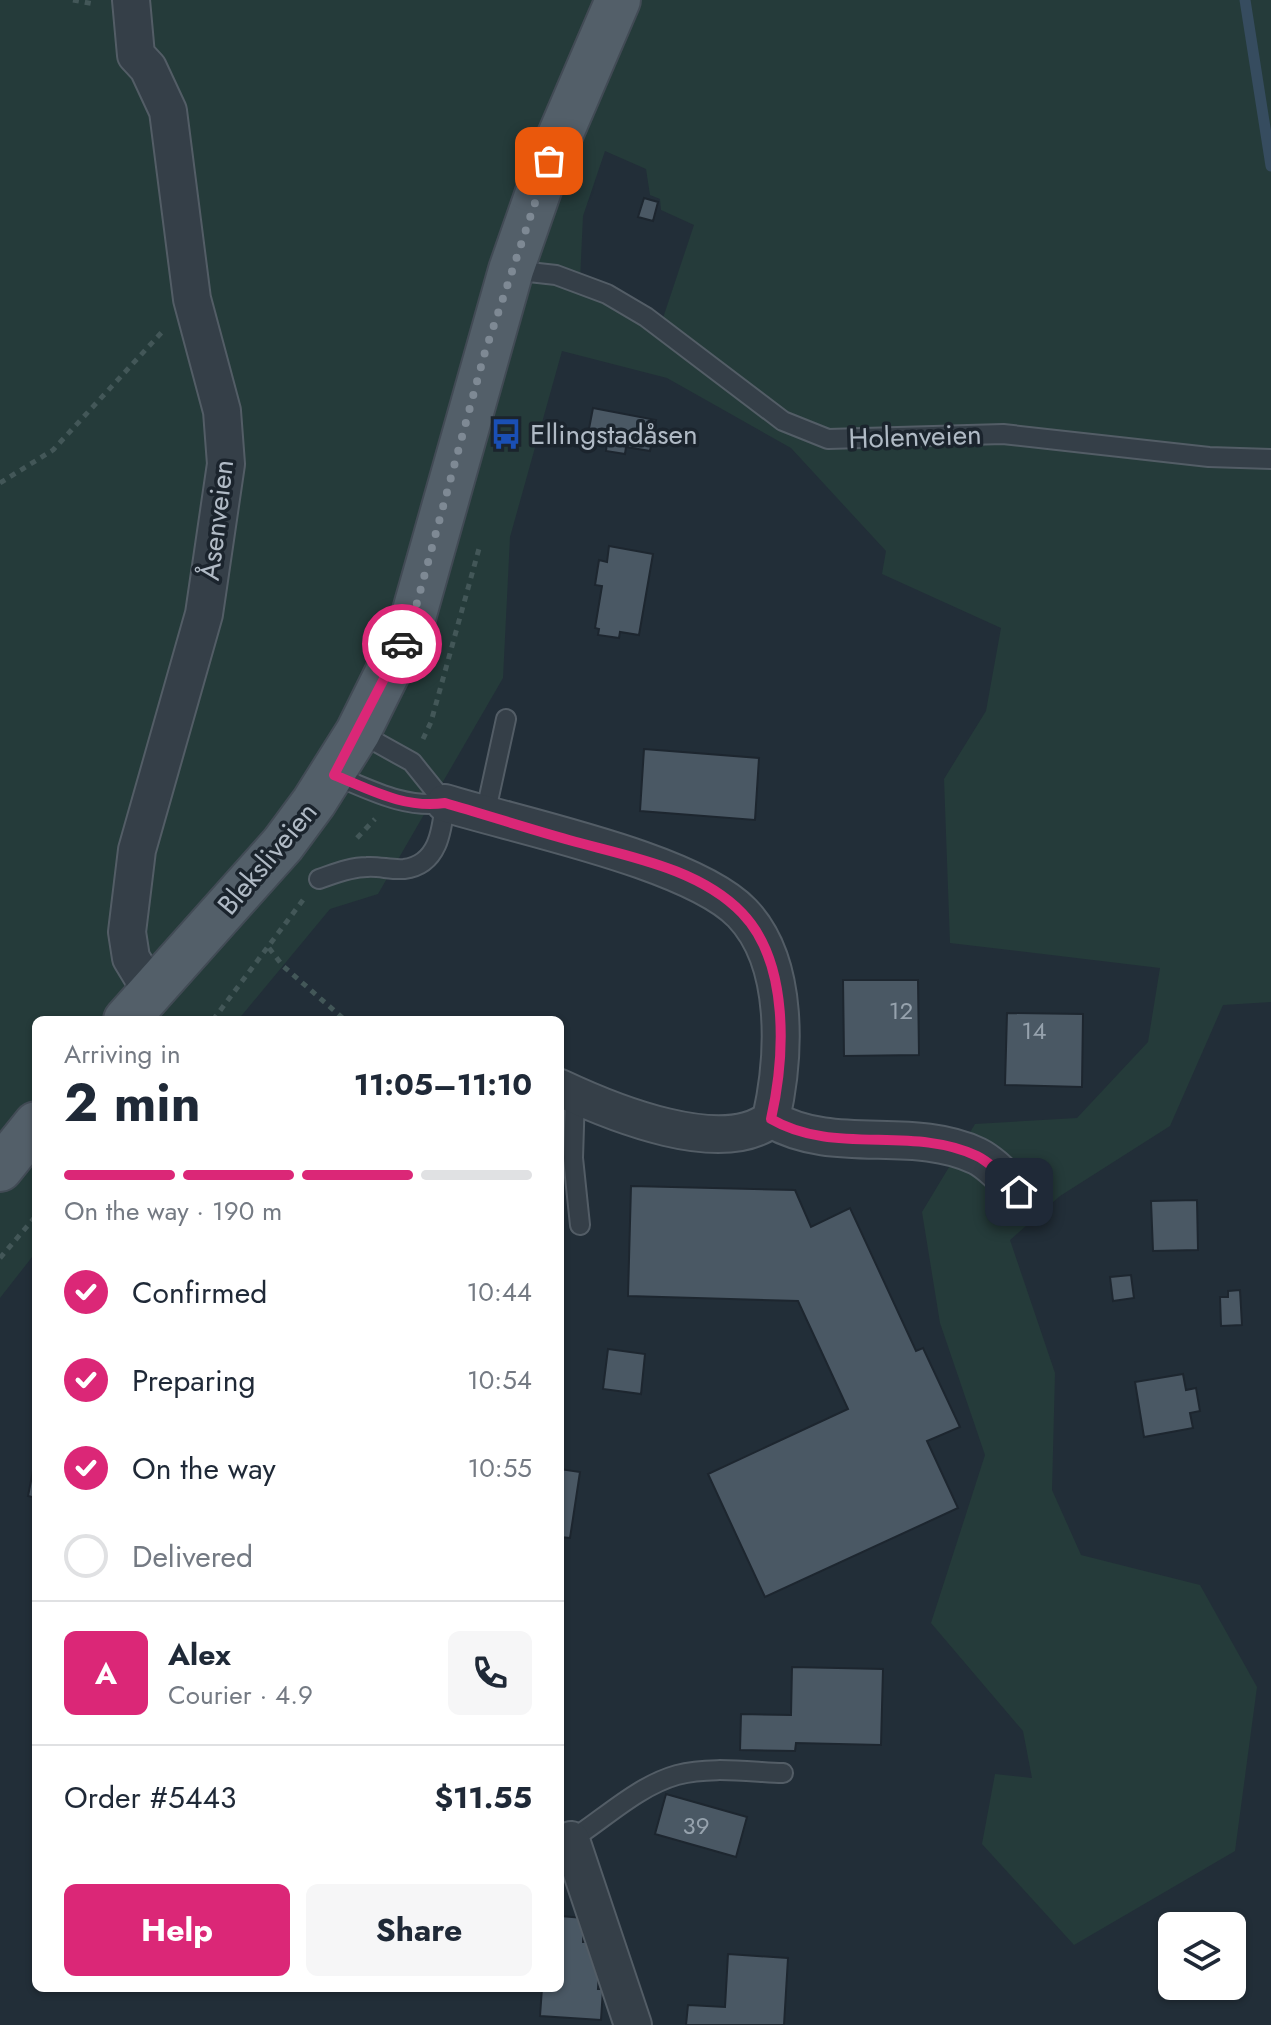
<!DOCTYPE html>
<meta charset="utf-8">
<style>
:root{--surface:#fff;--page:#f6f6f7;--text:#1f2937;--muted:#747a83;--line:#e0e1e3;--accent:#db2777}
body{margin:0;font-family:Jost,sans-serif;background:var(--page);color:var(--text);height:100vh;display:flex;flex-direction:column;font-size:30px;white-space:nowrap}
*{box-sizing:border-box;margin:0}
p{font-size:26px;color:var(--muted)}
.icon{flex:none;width:44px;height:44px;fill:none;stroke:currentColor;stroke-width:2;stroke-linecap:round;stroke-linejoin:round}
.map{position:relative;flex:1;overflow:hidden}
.drawer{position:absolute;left:32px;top:1016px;width:532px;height:976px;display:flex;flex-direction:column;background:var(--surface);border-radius:12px;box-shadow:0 2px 6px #0004}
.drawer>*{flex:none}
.controls{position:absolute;left:1158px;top:1912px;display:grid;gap:16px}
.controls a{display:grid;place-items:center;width:88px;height:88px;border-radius:12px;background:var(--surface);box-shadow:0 2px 6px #0004;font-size:40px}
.pin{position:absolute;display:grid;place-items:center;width:68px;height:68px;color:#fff;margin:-34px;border-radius:16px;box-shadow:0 4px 12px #0006}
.courier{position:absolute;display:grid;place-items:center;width:80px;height:80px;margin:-40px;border:6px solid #db2777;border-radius:50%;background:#fff;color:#222;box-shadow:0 2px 10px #0007}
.overview em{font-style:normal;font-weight:700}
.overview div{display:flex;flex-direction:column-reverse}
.overview{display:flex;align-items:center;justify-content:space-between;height:136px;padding:0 32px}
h1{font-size:52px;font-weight:700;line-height:60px}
.bar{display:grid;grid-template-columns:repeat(4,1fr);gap:12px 8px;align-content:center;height:96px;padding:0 32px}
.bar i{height:10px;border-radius:6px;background:var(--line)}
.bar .selected{background:var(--accent)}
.bar p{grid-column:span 4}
.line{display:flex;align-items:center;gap:20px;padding:0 32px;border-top:2px solid var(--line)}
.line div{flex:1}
.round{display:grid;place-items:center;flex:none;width:84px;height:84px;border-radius:12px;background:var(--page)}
ol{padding:0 32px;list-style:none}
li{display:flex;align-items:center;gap:24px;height:88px}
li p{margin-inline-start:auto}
li .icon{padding:8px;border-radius:50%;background:var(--accent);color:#fff;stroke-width:4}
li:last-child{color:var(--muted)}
li i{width:44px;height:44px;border:4px solid var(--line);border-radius:50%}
.button{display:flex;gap:16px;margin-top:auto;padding:16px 32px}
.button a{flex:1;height:92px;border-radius:12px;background:var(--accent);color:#fff;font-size:32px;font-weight:700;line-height:92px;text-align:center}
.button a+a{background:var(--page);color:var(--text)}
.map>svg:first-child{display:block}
.green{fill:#253b3a;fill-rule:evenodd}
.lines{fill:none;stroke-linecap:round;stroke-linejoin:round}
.stream{stroke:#364c5f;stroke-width:11}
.building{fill:#4a5864;stroke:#1d262f;stroke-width:2}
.lane-casing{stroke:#535d66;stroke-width:22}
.street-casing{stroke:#535d66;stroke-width:40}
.primary-casing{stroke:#424b55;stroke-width:48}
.path{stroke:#435758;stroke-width:5;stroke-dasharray:6 6;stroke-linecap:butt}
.lane{stroke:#353f48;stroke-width:18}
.street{stroke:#353f48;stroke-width:36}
.primary{stroke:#535f69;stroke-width:44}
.done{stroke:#7e8994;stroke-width:8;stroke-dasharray:0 14.4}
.route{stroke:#db2777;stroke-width:10}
.labels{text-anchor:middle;stroke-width:7;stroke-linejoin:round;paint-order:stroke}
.number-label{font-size:24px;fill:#96a2ad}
.poi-label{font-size:28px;fill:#b0bac5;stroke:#1b242d;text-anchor:start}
.street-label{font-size:28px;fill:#b0bac5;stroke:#1b242d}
</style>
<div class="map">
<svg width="1271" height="2025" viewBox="0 0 1271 2025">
<rect width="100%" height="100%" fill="#222e38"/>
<path class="green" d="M0,0h1271v1002l-48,3 -53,121 -110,70 -50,44 45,133 -3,117 29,65 119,30 57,102 -22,164 -161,94 -92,-101 13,-70 37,4 -9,-47 -92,-108 54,-168 -45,-132 -18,-111 53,-88 102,-6 71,-76 12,-74 -210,-25 -6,-164 42,-68 15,-83 -119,-54 4,-23 -95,-103 -124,-70 -105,-27 -52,186 -7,141 -125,216 -48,15 -92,111h-202v232l-36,46zM605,151l41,18 4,26 10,4 1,11 33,15 -34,102 -80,-46 3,-65z"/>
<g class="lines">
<path class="stream" d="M1245,0l26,166"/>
</g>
<path class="building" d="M644,198l14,4 -5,19 -15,-4z
M593,408l63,12 -6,31 -24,-4 -1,7 -19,-3 1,-8 -20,-4z
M609,546l44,8 -14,81 -19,-3 -1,6 -21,-3 1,-6 -4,-1 7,-42 -7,-1 4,-25 8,2z
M644,749l115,9 -4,62 -115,-9z
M843,980h75l1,75 -75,1z
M1007,1013l76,1 -1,73 -77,-2z
M631,1186l164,4 16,37 39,-19 66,143 7,-3 37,79 -33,14 31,67 -193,89 -57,-123 140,-65 -50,-108 -170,-5z
M1197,1200l1,50 -45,1 -2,-50z
M1131,1275l3,23 -21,3 -3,-24z
M1240,1290l2,35 -21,1 -1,-29h8v-6z
M608,1349l37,5 -4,40 -38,-5z
M1183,1374l3,16 10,-2 4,23 -10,2 3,15 -49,9 -9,-55z
M34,1466l2,1v31l-8,-2z
M560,1469l20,3 -10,66 -10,-1z
M792,1667l91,2 -2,76 -85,-2 -1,8 -55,-1 1,-36 50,1z
M666,1794l81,23 -11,40 -81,-23z
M560,1916l24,2 -1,24h12l5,15 -2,32h5l-2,31 -61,-4 2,-28h18z
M728,1954l60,4 -4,67h-98l2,-20 37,2z"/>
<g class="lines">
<defs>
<path id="lane" d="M511,270l45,5 51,19 39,23 137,104 45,18 175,-5 206,23 62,2
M358,732l54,30 33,41
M334,775c37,15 71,34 111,28
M485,815l21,-96
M319,879c15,-5 31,-12 48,-12 12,-1 24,3 37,2 34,-4 38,-38 41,-66
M575,1095l-2,63 7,67
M568,1837l3,3c34,-22 67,-54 106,-65 33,-9 73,-3 106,-2"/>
<path id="street" d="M131,0l5,55 12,13 20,43 24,188 30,112 4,53 -22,150 -67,236 -10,82 4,26 20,33
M445,803c74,23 247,58 297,110 48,50 43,144 29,206 -49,39 -160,-7 -211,-31
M771,1119c63,37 141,6 206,37 16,8 29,24 42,36
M571,1840l62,185"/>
<path id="primary" d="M126,1020l157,-176 31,-42 44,-70 53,-107 100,-355 38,-109 69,-161
M0,1169l36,-45"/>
</defs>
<use href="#lane" class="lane-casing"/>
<use href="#street" class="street-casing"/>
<use href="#primary" class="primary-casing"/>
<path class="path" d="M73,0l21,4
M0,483l53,-33 109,-118
M423,739l8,-17 49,-177
M357,838l18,-19
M269,948l14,18 62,54
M213,1020l90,-120
M0,1258l36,-42"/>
<use href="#lane" class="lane"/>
<use href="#street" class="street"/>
<use href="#primary" class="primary"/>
</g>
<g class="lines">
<path class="done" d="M402,644l9,-19 74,-273 64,-191"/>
<path class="route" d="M402,644l-68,131c37,15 71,34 111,28 41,12 82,25 124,37 57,16 130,28 173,73 48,50 43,144 29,206 63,37 141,6 206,37 16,8 29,24 42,36"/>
</g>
<defs>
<symbol id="bus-bare" viewBox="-9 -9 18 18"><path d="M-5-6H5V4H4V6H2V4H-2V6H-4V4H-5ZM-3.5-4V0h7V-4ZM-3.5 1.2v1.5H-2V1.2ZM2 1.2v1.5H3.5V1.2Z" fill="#1a4fb4" stroke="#1b242d" stroke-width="2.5" paint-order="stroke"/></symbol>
</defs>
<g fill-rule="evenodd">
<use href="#bus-bare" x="484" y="412" width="44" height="44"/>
</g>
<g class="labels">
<g class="number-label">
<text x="901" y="1019">12</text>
<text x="1034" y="1039">14</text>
<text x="696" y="1834">39</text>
</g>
<g class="poi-label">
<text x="530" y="444">Ellingstadåsen</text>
</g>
<g class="street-label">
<text transform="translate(915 436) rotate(-2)" y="10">Holenveien</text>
<text transform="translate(216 520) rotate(-83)" y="10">Åsenveien</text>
<text transform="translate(267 858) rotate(-50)" y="10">Bleksliveien</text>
</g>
</g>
</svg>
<div class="controls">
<a><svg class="icon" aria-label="layers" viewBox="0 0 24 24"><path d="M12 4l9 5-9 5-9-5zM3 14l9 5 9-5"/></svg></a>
</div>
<div class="pin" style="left:549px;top:161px;background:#ea580c"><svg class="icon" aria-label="bag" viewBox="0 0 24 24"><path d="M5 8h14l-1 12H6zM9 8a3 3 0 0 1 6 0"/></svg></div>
<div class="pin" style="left:1019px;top:1192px;background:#1f2937"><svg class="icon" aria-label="home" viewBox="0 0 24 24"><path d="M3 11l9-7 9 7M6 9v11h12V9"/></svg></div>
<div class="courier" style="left:402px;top:644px"><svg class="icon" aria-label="car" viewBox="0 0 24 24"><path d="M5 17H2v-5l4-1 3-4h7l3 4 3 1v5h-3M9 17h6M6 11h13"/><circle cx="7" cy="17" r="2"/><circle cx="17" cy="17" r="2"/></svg></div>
<section class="drawer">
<div class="overview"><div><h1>2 min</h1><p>Arriving in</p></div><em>11:05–11:10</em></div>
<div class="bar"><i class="selected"></i><i class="selected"></i><i class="selected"></i><i></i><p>On the way · 190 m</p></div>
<ol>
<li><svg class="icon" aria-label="check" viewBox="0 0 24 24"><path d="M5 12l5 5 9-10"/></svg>Confirmed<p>10:44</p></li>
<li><svg class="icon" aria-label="check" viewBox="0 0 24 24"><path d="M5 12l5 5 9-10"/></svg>Preparing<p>10:54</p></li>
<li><svg class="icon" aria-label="check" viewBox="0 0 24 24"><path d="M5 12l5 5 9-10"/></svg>On the way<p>10:55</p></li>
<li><i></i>Delivered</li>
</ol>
<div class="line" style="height:144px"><b class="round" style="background:var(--accent);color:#fff">A</b><div><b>Alex</b><p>Courier · 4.9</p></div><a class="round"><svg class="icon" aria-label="phone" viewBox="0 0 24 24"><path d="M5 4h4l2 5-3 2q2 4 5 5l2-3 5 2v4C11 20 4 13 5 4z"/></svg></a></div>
<div class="line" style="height:104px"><div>Order #5443</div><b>$11.55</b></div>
<div class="button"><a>Help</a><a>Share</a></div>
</section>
</div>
